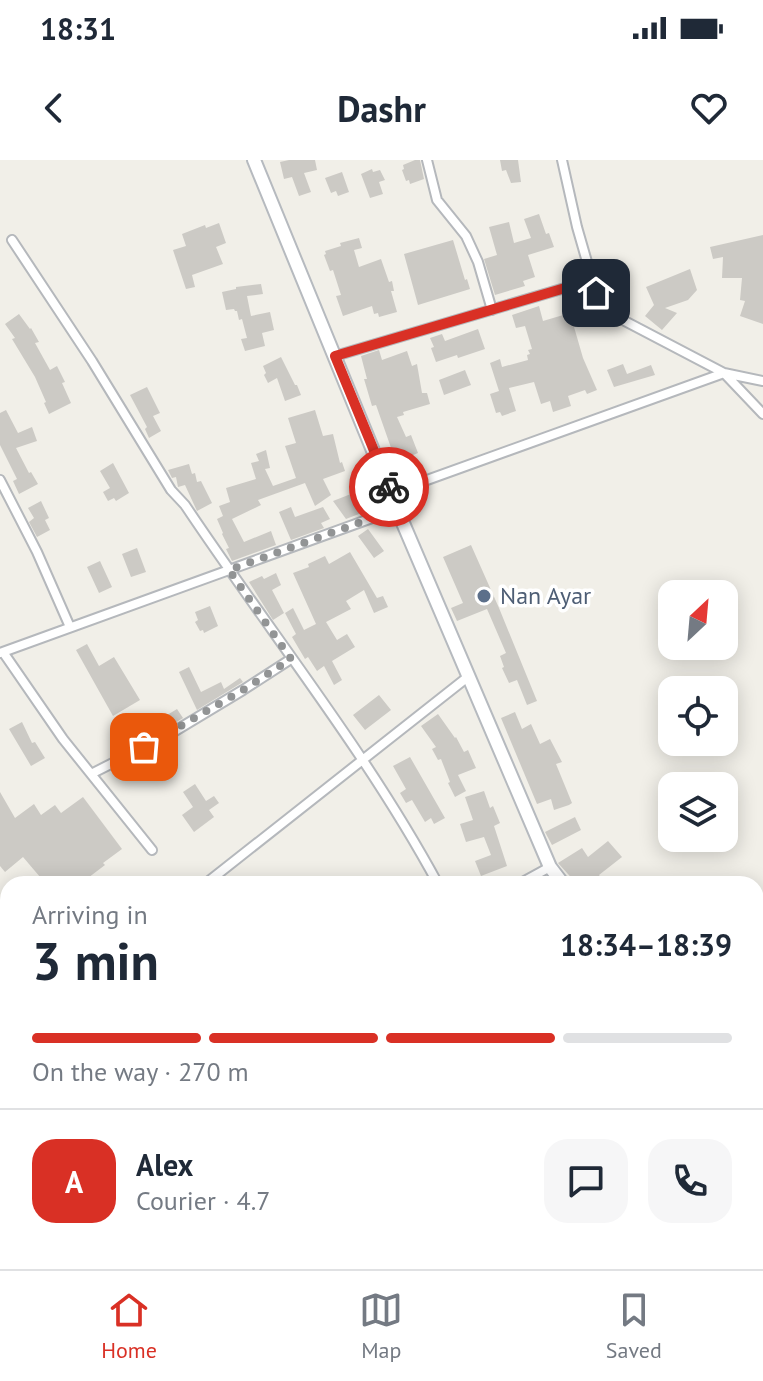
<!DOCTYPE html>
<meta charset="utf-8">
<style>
:root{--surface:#fff;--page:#f6f6f7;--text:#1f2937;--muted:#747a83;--line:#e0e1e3;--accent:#d93025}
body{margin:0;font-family:"PT Sans",sans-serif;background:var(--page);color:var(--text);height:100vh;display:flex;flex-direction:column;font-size:30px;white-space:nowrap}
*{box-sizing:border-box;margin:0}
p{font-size:26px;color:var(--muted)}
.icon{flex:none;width:44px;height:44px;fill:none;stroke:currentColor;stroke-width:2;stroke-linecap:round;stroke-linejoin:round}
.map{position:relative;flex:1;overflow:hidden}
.drawer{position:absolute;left:0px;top:716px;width:764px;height:394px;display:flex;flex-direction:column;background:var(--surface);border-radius:24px 24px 0 0;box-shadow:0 4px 20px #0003}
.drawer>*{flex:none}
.needle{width:52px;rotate:26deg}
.buttons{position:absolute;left:658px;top:420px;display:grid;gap:16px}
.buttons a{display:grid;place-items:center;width:80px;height:80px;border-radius:16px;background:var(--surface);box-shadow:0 4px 20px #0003;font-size:40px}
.pin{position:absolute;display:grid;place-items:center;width:68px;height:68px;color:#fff;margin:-34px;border-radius:16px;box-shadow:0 4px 12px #0006}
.courier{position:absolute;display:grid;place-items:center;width:80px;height:80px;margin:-40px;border:6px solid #d93025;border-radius:50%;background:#fff;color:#222;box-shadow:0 2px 10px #0007}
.headline em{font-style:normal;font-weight:700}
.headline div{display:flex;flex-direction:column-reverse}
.headline{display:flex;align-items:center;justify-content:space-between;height:136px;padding:0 32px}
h1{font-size:52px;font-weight:700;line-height:60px}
.bar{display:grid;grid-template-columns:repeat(4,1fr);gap:12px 8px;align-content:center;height:96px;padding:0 32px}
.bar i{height:10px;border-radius:6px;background:var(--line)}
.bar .selected{background:var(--accent)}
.bar p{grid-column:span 4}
.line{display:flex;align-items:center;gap:20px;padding:0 32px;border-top:2px solid var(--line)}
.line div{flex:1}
.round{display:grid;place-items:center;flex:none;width:84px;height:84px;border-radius:24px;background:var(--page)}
.status{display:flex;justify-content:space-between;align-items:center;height:56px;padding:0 40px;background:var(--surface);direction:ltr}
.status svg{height:22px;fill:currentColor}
header{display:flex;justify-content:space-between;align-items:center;height:104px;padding:0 32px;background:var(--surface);font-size:36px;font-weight:700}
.menu{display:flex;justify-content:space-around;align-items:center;height:112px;border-top:2px solid var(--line);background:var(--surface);font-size:22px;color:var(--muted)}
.menu a{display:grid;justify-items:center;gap:4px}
.menu .selected{color:var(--accent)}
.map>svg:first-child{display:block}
.building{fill:#cccac5}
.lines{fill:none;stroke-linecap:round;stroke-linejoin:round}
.street-casing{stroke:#b5b8bc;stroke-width:12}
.secondary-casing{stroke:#b6babf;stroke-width:16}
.street{stroke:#fff;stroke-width:8}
.secondary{stroke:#fff;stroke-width:12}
.done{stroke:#929495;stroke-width:8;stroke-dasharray:0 14.4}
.route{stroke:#d93025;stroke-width:10}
.service-dot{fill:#5c6f8a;stroke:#fff;stroke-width:3}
.labels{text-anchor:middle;stroke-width:7;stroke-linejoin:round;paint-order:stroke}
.service-label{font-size:24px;fill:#4e5e75;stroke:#fff;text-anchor:start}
</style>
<div class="status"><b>18:31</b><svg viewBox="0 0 49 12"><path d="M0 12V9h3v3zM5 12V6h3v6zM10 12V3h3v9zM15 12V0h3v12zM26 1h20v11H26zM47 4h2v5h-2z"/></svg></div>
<header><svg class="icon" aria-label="back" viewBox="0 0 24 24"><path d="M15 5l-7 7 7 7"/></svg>Dashr<svg class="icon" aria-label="heart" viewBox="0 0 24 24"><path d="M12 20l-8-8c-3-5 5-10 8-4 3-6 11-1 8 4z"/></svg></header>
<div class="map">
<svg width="763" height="1109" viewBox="0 0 763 1109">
<rect width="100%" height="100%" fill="#f1efe8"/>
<path class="building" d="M289,0h26l2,10 -13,3 7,19 -12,4 -7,-19 -8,2 -4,-17z
M415,0h5l4,19 -14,5 -1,-4 -3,1 -4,-11 2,-1 -1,-4z
M500,0h18l3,22 -10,1 -5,-13 -4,1z
M372,9l1,3 7,-2 5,10 -6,2 4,12 -13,4 -9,-24z
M342,12l7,20 -11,4 -2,-5 -5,2 -6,-15z
M539,54l7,20 3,-1 5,14 -26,8 7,22 -12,4 2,5 -30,9 -11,-36 13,-4 -8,-28 20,-5 5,21 17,-5 -7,-19z
M219,63l7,20 -10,4 7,17 -31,11 3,12 -9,2 -13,-39 13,-4 -4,-12 23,-9 1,3z
M763,75v89l-23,-8 5,-15 -5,-1 2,-22h-20l1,-21 -10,2 -3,-12z
M359,78l3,10 -8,2 5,17 22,-8 8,23 3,-1 2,10h-3l6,21 -18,5 -1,-4 -4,1 -2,-8 -29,10 -7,-20 5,-1 -8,-25 -3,1 -6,-16 2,-1 -1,-3 16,-5 -1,-3z
M453,80l12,40 2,-1 3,10 -52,16 -14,-51z
M690,109l7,21 -9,10 -23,8 12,5 -15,17 -17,-14 9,-11 -8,-18z
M261,124l2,10 -16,2 4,20 19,-4 4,18 -12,3 3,13 -20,5 -4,-12 6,-1 -5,-19 -3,1 -2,-9h-2l-1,-2 -8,1 -4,-18 14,-3v-2z
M539,146l4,15 27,-8 13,45 14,32 -10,4 -2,-4 -17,6 3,10 -18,6 -3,-11 -9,3 -7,-22 -25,6 7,23 -14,5 -2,-4 -4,1 -6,-19 9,-3 -9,-28 10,-4 2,8 26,-7 -1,-5 3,-1 -2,-4 4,-1 -7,-23 -9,2 -4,-13z
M19,154l11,15 1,-1 8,14 -4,1 15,27 7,-4 8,16 -3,1 9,20 -22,11 -5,-11 2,-1 -11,-25 -23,-38 3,-1 -10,-14z
M478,169l7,20 -27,9 -1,-3 -21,7 -5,-14 3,-1 -4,-9 12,-4 3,7z
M379,190l3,10 25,-9 5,15 5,-2 5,29h5l3,11 -27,8 1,3 -7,2 9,20 5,-2 7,18 -22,9 -20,-57 -4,1 -8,-27h3l-6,-23z
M281,197l14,28h2l4,10 -16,6 -8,-23 -9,5 -4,-8 2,-2 -3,-7z
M623,204l4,10 24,-9 4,10 -41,12 -7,-17z
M465,210l6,15 -27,10 -5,-15z
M147,227l13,26 -7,3 8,15 -12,7 -4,-9 2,-2 -17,-32z
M6,250l12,23 14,-6 5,14 -21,7 13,25 2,-1 7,12 -19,10 -6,-13 4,-2 -17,-34v-32z
M315,250l8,26 10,-2 7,29 2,-1 3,9 -22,8 8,16 -16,11 -10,-23 -47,17 3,5 -29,14 12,23 27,-11 5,14 -44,16 -6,-12 3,-1 -7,-14 1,-1 -6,-14 6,-3 -4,-10 11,-4 -4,-14 30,-9 -5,-16 8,-2 -3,-7 10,-4 4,18 -5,1 8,17 23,-8 -11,-32 11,-3 -8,-25z
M113,303l16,30 -13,8 -2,-3 -6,3 -5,-9 7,-4 -10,-17z
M189,304l3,10 3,-1 2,9 4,-1 11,22 -15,8 -12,-26 -7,2 -2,-10 -4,1 -4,-8z
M356,332l8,20 -18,7 -13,-18z
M41,341l8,17 -4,2 5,10 -13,7 -8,-15 5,-4 -6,-10z
M291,347l4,10 28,-10 7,12 -9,4 3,5 -33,12 -12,-28z
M368,369l16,22 -10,7 -16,-22z
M471,385l28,63 38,93 -10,4 -10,-25 -8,3 -7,-15 2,-1 -4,-11 6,-3 -19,-44 -30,12 -6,-13 12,-5 -20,-46z
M137,388l9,24 -15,5 -9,-23z
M350,392l27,46 6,-2 5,11 -14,6 -10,-23 -18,11 5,8 -25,13 11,18 10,-6 8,13 -23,14 10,19 -8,5 -10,-19 -7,5 -9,-14 -3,2 -13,-22 4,-3 -11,-21 8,-5 11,22 12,-6 -23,-51 16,-6 -1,-3 17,-8 4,8z
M100,401l12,26 -13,6 -12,-26z
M276,413l5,12 -9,5 12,23 -11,7 -24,-38 13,-6 2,3z
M210,446l8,20 -14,7 -1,-3 -3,1 -5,-9 3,-2 -3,-8z
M87,484l12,22 15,-9 26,43 -27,16 -37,-66z
M189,507l12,25 20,-10 3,7 16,-11 3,4 -46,28 -18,-38z
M379,535l12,15 -26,20 -12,-15z
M177,549l6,9 -16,10 -37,18 -4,-6z
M515,552l7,17 9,-5 9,20 10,-5 12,23 -6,2 16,39 -3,2 -15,5 -3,-11 -14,5 -36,-86z
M438,554l17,24 1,-1 8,15 4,-2 8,18 -18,7 8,16 -11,6 -7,-14 2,-1 -9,-23 -3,1 -6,-11 4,-2 -15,-21z
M22,562l10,21 3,-1 10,16 -14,8 -22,-37z
M410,597l35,61 -11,6 -3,-6 -6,4 -13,-22 -6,3 -6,-10 6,-4 -13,-23z
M195,624l11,17 8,-5 5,7 -10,7 5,7 -20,15 -12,-17 11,-8 -10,-15z
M484,631l6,17 3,-2 7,17 -6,3 13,40 -26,10 -6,-15 16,-6 -7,-18 -18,5 -6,-18 13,-4 -8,-23z
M0,632l15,26 19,-14 7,11 14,-10 6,8 22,-16 39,52 -19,14 2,2 -25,19h-34l-23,-27 -18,15 -5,-6z
M575,657l6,13 -29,15 -7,-13z
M608,681l14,16 -23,18 6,9h-28l-19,-21 24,-15 6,9z
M8,740v44l-8,6v-45z"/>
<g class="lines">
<defs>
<path id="street" d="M427,0l10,40 29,36 12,26 14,48
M562,0l15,67 19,66 23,25 105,55 39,41
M12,80l80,121 79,129 14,15c84,126 181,246 253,379
M335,196l257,-76
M0,320l37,72 33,75
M391,333l333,-120 39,8
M3,492l60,87 89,111
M0,493l397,-144
M91,614l79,-40 73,-44 48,-31
M209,724v-3l260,-205
M519,724l31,-17
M0,899l8,9
M0,1062l8,9
M0,1100l8,-7
M37,1102l6,7
M180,1102l7,7
M327,1102l7,7
M461,1102l7,7
M298,1109l7,-7"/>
<path id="secondary" d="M254,0l143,349 153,358 13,17
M756,980l7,9"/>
</defs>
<use href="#street" class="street-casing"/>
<use href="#secondary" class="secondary-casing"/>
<use href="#street" class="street"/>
<use href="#secondary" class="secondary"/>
</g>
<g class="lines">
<path class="done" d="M144,587l99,-57 48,-31 -62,-89 168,-61 -8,-22"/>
<path class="route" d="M389,327l-54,-131 257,-76 4,13"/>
</g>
<circle class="service-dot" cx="484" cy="436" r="8"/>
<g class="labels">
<g class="service-label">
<text x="500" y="444">Nan Ayar</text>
</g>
</g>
</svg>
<div class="buttons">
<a><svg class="needle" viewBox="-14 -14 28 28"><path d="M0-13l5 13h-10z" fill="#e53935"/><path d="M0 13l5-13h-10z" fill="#747a83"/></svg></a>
<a><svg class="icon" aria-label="locate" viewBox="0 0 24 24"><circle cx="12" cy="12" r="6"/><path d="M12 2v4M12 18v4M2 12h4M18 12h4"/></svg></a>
<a><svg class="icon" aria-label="layers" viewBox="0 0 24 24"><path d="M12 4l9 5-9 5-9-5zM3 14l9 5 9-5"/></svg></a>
</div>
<div class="pin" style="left:144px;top:587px;background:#ea580c"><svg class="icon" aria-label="bag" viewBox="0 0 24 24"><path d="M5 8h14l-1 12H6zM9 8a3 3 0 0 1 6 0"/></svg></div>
<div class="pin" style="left:596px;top:133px;background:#1f2937"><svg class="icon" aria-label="home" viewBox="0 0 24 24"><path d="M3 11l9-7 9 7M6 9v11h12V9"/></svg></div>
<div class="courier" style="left:389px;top:327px"><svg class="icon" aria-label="bike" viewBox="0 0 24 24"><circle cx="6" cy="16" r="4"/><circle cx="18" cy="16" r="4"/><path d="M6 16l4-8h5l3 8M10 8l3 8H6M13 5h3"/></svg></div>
<section class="drawer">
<div class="headline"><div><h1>3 min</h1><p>Arriving in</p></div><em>18:34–18:39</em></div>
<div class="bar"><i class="selected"></i><i class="selected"></i><i class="selected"></i><i></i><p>On the way · 270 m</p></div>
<div class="line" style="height:144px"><b class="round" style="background:var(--accent);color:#fff">A</b><div><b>Alex</b><p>Courier · 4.7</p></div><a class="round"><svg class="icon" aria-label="chat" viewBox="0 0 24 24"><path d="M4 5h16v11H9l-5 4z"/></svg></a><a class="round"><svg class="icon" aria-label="phone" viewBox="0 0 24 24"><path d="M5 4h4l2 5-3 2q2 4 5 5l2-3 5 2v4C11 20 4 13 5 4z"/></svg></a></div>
</section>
</div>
<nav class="menu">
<a class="selected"><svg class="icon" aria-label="home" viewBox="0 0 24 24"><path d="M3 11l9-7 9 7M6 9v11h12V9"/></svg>Home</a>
<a><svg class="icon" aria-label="map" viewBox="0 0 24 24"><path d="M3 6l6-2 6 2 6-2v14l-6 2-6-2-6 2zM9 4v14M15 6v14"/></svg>Map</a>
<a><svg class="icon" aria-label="saved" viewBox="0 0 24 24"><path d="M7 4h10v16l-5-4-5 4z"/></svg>Saved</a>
</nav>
